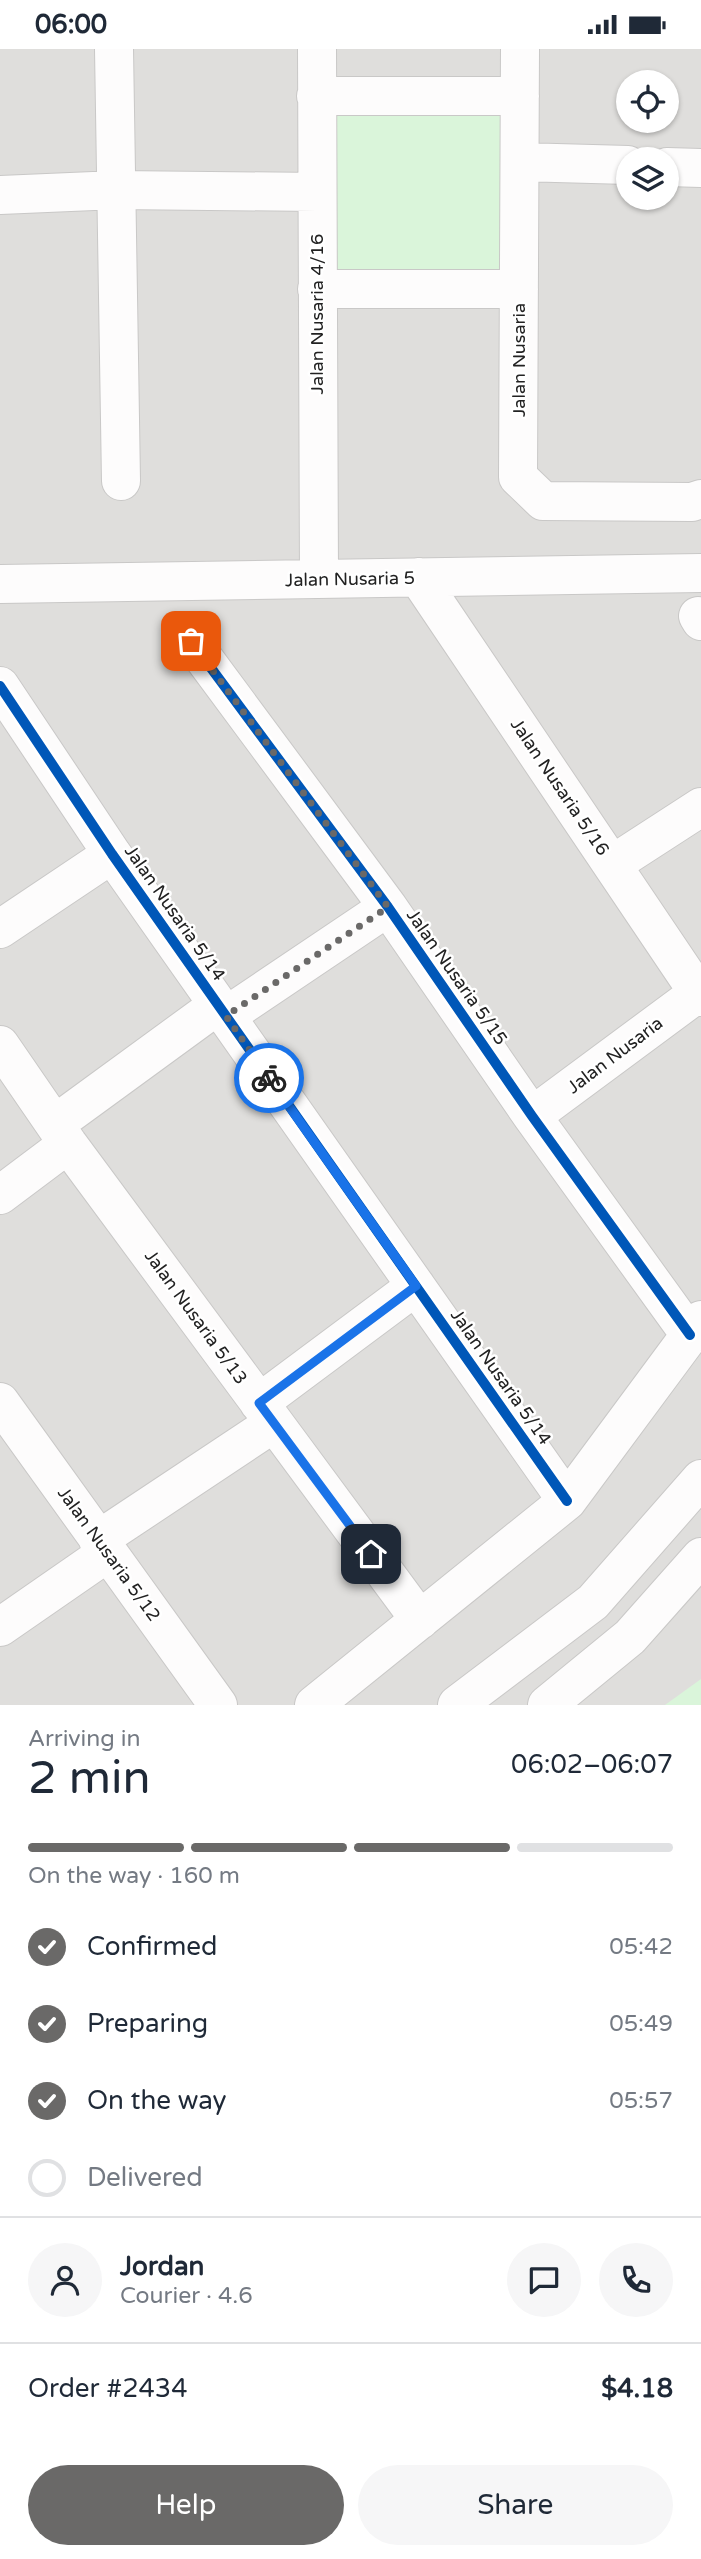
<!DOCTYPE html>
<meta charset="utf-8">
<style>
:root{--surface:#fff;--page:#f6f6f7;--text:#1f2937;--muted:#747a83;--line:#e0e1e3;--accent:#6a6968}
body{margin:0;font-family:"Varela Round",sans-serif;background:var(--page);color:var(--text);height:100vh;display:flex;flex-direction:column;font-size:26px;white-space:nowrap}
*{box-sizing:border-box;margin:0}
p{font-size:23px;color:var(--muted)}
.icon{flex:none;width:38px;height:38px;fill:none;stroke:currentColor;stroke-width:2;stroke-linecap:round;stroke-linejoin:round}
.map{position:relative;height:1656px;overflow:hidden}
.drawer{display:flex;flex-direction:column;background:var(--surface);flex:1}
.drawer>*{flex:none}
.fabs{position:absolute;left:616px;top:21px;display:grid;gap:14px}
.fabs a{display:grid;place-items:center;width:63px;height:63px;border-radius:50%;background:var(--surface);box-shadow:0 2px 5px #0004;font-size:35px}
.pin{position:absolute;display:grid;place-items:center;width:60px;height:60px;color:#fff;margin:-30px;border-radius:14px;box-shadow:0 4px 10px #0006}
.courier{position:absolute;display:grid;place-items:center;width:70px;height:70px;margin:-35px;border:5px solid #1a73e8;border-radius:50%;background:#fff;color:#222;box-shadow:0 2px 9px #0007}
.summary em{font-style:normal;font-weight:600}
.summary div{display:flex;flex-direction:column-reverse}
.summary{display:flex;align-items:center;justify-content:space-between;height:119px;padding:0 28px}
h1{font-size:46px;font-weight:600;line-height:52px}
.bar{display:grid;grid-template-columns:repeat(4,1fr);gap:10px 7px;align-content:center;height:84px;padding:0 28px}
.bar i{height:9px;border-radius:5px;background:var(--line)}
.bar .on{background:var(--accent)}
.bar p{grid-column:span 4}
.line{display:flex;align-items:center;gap:18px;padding:0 28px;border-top:2px solid var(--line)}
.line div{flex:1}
.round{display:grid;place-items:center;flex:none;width:74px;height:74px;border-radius:37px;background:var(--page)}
ol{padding:0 28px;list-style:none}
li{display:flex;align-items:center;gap:21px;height:77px}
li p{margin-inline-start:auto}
li .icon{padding:7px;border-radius:50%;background:var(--accent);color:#fff;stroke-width:4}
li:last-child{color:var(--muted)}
li i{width:38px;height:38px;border:4px solid var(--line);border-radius:50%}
.action{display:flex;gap:14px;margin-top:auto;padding:14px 28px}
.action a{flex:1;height:80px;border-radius:42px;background:var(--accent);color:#fff;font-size:28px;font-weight:600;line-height:80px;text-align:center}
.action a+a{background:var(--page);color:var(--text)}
.status{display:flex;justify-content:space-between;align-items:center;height:49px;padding:0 35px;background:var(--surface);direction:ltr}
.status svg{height:19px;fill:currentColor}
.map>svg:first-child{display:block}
.residential{fill:#dfdedc;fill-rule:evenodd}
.park{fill:#daf5da}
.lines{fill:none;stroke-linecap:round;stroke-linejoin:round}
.minor-casing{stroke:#c9c8c7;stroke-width:40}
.minor{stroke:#fdfcfc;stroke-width:38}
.cycleway-casing{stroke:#fff;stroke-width:15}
.cycleway{stroke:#0057b8;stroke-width:10}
.done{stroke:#6a6968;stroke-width:7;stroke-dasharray:0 12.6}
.route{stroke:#1a73e8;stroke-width:9}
.labels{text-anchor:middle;stroke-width:5;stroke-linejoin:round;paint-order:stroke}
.street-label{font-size:18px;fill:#222;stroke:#fff}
</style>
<div class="status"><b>06:00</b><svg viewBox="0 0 49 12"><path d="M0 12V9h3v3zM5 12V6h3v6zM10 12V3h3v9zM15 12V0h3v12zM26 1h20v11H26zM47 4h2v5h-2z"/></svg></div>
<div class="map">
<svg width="701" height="1656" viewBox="0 0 701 1656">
<rect width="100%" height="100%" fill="#f0eeeb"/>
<path class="residential" d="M0,0h701v1656h-701zM628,33h39v39h-39zM628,110h39v39h-39z"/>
<path class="park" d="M501,57l2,168 -169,2 -3,-169z
M701,1630v26h-36z"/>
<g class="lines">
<defs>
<path id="minor" d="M114,0l7,432
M317,0l2,530
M520,0l-2,428 25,24 149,1 9,-3
M316,47h204
M520,113l108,3
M667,118l34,1
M0,146l117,-5 200,2
M317,240h202
M418,528l283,420
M0,535l701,-11
M698,567l3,5
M191,592l197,266 144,209 158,219
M0,637l112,168 455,647
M613,815l88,-57
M0,880l112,-75
M226,967l162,-109
M0,996l68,99 352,476
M532,1067l166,-123
M55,1075l163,-119
M0,1146l68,-51
M0,1353l218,303
M259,1354l157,-117
M98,1491l176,-117
M0,1578l107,-74
M314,1656l253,-204 134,-181
M457,1656l136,-103 108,-123
M547,1656l83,-68 71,-80"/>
</defs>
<use href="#minor" class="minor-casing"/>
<use href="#minor" class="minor"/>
<defs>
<path id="cycleway" d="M191,592l197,266 144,209 158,219
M0,637l112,168 455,647"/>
</defs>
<use href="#cycleway" class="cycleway-casing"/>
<use href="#cycleway" class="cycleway"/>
</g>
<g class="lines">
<path class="done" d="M191,592l197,266 -162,109 43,62"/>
<path class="route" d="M269,1029l147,208 -157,117 112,151"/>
</g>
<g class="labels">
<g class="street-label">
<text transform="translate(317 265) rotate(-90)" y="6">Jalan Nusaria 4/16</text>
<text transform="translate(519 311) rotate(-90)" y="6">Jalan Nusaria</text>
<text transform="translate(350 530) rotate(-1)" y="6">Jalan Nusaria 5</text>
<text transform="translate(560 738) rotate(56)" y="6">Jalan Nusaria 5/16</text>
<text transform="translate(175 864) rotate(55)" y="6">Jalan Nusaria 5/14</text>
<text transform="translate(457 928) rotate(55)" y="6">Jalan Nusaria 5/15</text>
<text transform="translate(615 1006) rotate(-37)" y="6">Jalan Nusaria</text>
<text transform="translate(196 1268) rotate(54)" y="6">Jalan Nusaria 5/13</text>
<text transform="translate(501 1328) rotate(55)" y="6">Jalan Nusaria 5/14</text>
<text transform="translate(109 1505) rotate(54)" y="6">Jalan Nusaria 5/12</text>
</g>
</g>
</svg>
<div class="fabs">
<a><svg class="icon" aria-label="locate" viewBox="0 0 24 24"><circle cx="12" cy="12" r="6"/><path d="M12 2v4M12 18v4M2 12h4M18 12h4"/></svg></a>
<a><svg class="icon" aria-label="layers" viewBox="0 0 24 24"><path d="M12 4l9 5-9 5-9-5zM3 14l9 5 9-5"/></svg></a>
</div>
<div class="pin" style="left:191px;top:592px;background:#ea580c"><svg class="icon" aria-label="bag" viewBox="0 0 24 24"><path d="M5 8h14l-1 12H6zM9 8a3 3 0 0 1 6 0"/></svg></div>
<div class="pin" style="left:371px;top:1505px;background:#1f2937"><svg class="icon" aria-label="home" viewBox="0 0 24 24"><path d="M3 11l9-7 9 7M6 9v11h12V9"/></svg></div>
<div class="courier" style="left:269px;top:1029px"><svg class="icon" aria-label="bike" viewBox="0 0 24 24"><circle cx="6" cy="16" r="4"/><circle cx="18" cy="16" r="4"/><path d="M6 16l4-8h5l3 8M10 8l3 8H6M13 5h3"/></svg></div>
</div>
<section class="drawer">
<div class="summary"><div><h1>2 min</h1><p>Arriving in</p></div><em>06:02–06:07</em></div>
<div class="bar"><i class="on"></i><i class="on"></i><i class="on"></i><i></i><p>On the way · 160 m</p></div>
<ol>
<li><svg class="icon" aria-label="check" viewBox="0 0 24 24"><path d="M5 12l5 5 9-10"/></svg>Confirmed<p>05:42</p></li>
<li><svg class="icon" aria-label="check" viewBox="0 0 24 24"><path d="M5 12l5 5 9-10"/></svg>Preparing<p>05:49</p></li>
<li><svg class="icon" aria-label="check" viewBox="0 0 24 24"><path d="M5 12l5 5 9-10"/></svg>On the way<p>05:57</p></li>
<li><i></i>Delivered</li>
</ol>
<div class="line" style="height:126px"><a class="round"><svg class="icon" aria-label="person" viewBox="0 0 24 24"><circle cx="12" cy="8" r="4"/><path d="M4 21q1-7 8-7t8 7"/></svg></a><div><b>Jordan</b><p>Courier · 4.6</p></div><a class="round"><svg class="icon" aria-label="chat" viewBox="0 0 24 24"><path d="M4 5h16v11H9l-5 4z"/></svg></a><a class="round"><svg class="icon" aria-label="phone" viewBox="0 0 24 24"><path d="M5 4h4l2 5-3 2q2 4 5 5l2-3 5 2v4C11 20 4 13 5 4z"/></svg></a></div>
<div class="line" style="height:91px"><div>Order #2434</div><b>$4.18</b></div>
<div class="action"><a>Help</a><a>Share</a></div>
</section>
